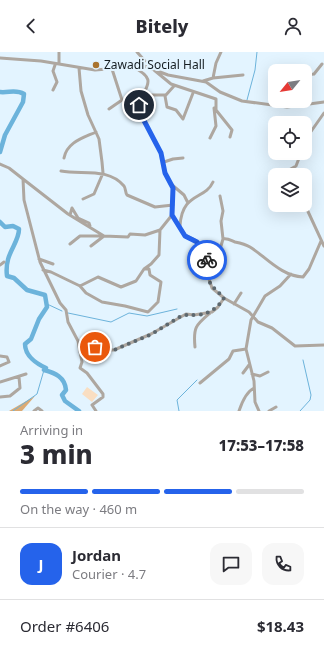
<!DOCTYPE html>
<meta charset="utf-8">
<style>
:root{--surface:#fff;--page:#f7f7f7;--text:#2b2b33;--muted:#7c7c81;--line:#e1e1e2;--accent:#2563eb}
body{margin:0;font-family:"Noto Sans",sans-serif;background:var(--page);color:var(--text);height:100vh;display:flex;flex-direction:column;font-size:15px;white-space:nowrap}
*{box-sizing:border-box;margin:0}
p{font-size:13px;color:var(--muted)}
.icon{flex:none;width:22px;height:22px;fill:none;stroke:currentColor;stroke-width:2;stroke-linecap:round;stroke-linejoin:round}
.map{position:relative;height:359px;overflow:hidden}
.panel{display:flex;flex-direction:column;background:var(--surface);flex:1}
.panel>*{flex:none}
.needle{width:26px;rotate:240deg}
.fabs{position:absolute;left:268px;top:12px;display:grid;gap:8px}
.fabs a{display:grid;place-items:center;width:44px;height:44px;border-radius:8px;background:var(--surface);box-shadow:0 4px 16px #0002;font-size:20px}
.pin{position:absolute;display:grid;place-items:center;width:34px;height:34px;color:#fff;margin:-17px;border:2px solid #fff;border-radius:50%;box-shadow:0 1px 4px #0007}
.courier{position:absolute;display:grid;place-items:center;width:40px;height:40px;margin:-20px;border:3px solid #2563eb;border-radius:50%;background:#fff;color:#222;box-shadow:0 1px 5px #0007}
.overview em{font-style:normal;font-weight:800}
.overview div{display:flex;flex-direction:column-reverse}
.overview{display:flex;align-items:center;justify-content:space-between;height:68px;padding:0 20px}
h1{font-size:26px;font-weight:800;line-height:30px}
.bar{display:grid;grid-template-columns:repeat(4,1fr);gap:6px 4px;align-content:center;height:48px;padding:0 20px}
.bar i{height:5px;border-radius:3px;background:var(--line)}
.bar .selected{background:var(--accent)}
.bar p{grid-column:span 4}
.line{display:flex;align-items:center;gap:10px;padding:0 20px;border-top:1px solid var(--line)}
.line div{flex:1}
.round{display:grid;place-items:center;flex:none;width:42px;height:42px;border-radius:12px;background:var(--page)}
header{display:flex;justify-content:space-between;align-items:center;height:52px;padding:0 20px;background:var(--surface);font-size:18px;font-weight:800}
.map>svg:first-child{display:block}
.green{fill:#f9dec2}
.forest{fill:#dbaa74}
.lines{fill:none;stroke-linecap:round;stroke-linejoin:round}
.stream{stroke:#6cb3db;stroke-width:1}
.river{stroke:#6cb3db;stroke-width:4.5}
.minor{stroke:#aea7a0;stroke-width:3}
.done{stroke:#5d686f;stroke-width:4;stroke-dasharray:0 7.2}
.route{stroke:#2563eb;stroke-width:5}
.poi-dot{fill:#a9732e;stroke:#e3f4ff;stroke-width:1.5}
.labels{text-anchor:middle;stroke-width:4;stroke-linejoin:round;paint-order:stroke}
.poi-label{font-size:12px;fill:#151d21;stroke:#e3f4ff;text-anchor:start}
</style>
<header><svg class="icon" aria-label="back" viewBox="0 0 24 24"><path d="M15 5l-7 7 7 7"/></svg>Bitely<svg class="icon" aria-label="person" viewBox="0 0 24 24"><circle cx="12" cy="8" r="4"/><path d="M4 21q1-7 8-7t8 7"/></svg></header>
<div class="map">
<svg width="324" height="359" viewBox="0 0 324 359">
<rect width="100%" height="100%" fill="#e3f4ff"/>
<path class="green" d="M87,335l11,8 -6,7 -10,-8z"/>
<path class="forest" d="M35,344l-13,15h-13z"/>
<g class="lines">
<path class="stream" d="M247,48l8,-30 2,-18
M47,252l15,7
M68,261l43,9 18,-9 18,3 30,-7
M13,359l24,-17 7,-24
M179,359l-2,-11 20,-20
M300,359l10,-11 1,-5 -8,-35"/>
<path class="river" d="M0,40c9,1 16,-3 24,2l-1,8 -18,33 -5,17
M0,170l5,5 8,-1 6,3c0,15 -15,24 -12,47l7,2 13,12 18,5 2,12 -8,12 -8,20 -6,5c0,12 12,20 21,24l-2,2c11,3 21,7 22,20l-4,5 3,6 14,10"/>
<path class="minor" d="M59,0v12
M137,0l8,9
M0,6l41,3 54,9 49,-4 24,9 38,7 14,10 22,9 45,6 37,-5
M133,15c30,15 6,21 6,44l22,42 4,20 8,15 -1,27 13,20 10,5 7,11 8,15 -1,13 3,9 12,10 25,14 9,10 14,6 23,18 29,-1
M79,16l2,23 7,24 11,24 3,23 1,11 -9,21 -11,5
M154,18l17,14 45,15v11l16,20 -2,7
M305,23l9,-1 8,-10
M213,26l3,-15 5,-11
M203,29l10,-3 30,-3
M174,34l-9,10 2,11 9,3 7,9 10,-26
M53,38l4,-8 -4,-11 2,-6
M143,43h22
M109,57l13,-9 -10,-31
M210,86l6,-12 -2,-18
M305,88l19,-27
M64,106c3,-16 19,-20 32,-26
M164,110l9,-3 10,-1
M0,112l9,4 14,11 1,21 16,62 20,41 6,7 2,12 10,19 4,21 -2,6 7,5 16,21v3l-11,8 4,6
M61,119c21,4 47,-4 63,15 2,3 1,6 3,9l28,12 18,-2
M280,123l16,-9 5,-13
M23,127l45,35 36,22
M171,132l13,11 4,8
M220,144l3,15 -2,10 2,18
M305,153l19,41
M70,163l2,-7 6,10 11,5 1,3
M180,174c2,-34 25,-26 33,-44
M70,192l10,-8h22
M91,194l13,-10 24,1 2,-3 15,1 15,-5
M202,199l15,-1 4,-4 2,-7c5,-1 7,1 12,3 5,1 10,2 15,5 16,10 31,29 53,30l6,-8 12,-28
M39,207l14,5
M0,213l4,-3
M43,218l8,2 29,14 6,7 16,9 23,4 23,6 10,-10 3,-20 -11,-7 -1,-6h-5
M80,234l18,-9 23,10 15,-6 8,-12 7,-5 8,-9 1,-25 12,-15
M234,252l7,-11
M78,289l14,3 6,6h16l37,-16 35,-20 8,1 18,-3 6,-5 6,-9
M195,295c-2,-20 1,-22 15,-34
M0,304l7,1 2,5 -9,4
M243,321l6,-8
M252,322l8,2 8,-4
M0,330l26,-8
M200,331l29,-24 4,-8 13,-2
M0,345l10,-1 10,-8 -1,-11
M34,359l4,-3 4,3
M239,359c3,-9 7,-19 15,-23
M259,359l-4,-9 -1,-21 -8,-32 5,-29 14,-24 15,-10 11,-12
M269,359l7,-4"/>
</g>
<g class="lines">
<path class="done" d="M95,295l4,3h15l38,-16 29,-18c6,-2 8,0 13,-1 14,0 23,-6 30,-17l-14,-14v-16l-3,-8"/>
<path class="route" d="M139,53l1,8 21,40 4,20 8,15 -1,27 13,21 12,6 10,18"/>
</g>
<circle class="poi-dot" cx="96" cy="13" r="4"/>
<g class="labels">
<g class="poi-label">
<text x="104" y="17">Zawadi Social Hall</text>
</g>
</g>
</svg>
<div class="fabs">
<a><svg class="needle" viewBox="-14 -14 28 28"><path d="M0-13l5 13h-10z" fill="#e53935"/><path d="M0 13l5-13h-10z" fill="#7c7c81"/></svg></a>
<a><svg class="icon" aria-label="locate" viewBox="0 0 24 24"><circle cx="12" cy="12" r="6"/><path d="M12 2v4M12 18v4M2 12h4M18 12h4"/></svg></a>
<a><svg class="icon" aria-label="layers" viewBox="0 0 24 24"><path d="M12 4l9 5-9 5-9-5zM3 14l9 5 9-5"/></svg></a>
</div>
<div class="pin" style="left:95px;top:295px;background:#ea580c"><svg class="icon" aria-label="bag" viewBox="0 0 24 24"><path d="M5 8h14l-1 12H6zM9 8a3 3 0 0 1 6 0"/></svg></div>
<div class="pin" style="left:139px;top:53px;background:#1f2937"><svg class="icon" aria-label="home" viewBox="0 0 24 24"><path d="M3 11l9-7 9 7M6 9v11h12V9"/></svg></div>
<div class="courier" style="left:207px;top:208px"><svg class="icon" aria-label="bike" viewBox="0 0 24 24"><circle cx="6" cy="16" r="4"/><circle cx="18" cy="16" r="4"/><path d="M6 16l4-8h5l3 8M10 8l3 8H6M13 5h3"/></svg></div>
</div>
<section class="panel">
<div class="overview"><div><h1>3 min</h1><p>Arriving in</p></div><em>17:53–17:58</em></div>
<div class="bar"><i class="selected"></i><i class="selected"></i><i class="selected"></i><i></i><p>On the way · 460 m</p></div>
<div class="line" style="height:72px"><b class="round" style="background:var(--accent);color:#fff">J</b><div><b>Jordan</b><p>Courier · 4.7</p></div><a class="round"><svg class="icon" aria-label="chat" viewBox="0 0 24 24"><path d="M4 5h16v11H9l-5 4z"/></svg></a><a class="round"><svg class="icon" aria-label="phone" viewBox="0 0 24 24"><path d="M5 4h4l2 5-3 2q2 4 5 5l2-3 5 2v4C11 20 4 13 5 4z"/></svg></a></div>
<div class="line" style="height:52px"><div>Order #6406</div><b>$18.43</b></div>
</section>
